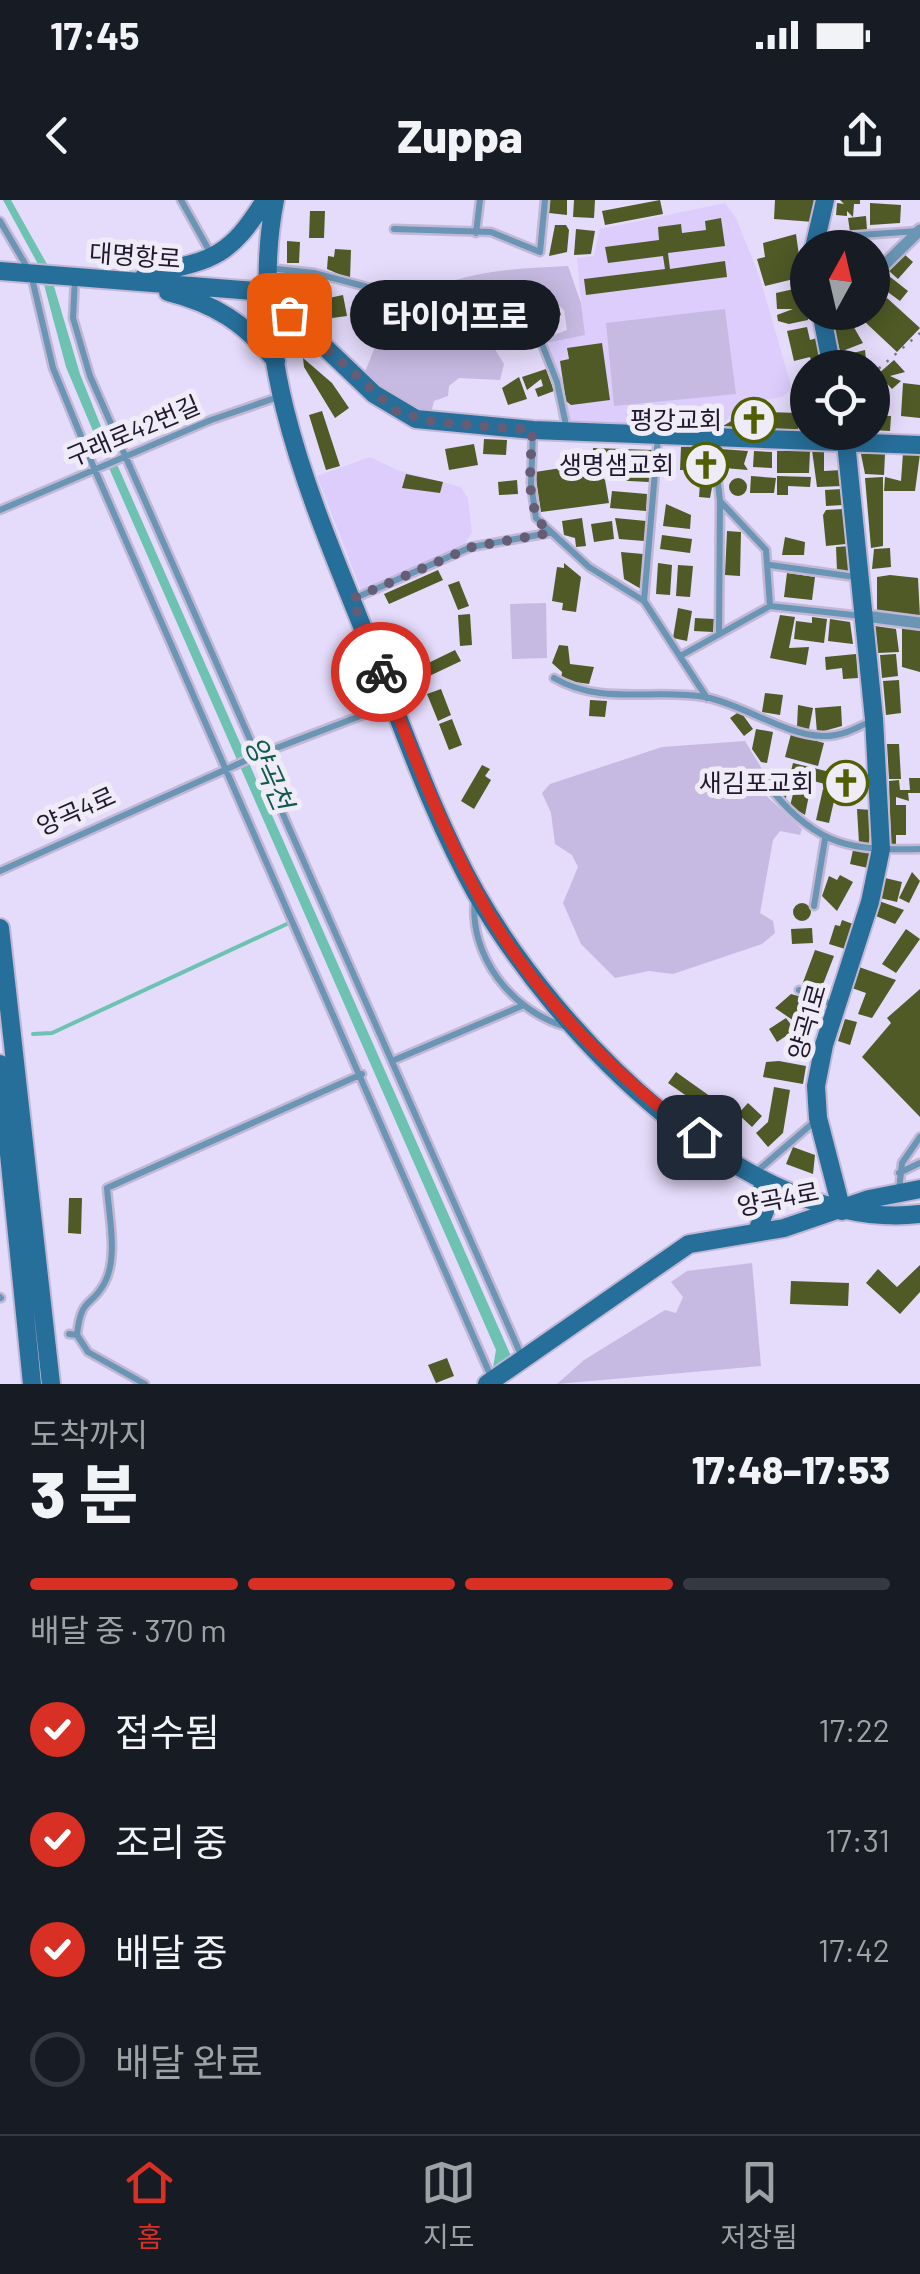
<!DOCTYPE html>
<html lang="ko">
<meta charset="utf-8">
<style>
:root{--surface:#171b24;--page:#20242c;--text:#f1f3f6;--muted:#9ea1a6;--line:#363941;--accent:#d93025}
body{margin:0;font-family:Barlow,"Noto Sans KR",sans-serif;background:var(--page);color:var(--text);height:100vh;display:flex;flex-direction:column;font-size:38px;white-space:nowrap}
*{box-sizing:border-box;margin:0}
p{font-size:32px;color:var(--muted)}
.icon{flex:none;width:55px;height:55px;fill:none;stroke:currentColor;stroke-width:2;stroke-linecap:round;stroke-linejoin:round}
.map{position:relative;height:1184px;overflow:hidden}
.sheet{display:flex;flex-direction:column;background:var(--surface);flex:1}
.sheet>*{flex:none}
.needle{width:65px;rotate:8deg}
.buttons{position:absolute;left:790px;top:30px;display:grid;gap:20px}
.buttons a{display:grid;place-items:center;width:100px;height:100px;border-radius:50%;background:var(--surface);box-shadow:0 5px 25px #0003;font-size:50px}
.pin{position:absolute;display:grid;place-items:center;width:85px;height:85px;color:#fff;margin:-42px;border-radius:20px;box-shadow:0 5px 15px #0006}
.courier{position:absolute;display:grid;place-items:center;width:100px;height:100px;margin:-50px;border:8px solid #d93025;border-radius:50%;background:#fff;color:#222;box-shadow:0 2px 12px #0007}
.bubble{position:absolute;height:70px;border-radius:35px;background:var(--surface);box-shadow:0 5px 25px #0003;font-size:32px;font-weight:800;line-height:70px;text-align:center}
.headline em{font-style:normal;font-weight:800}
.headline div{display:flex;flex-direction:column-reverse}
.headline{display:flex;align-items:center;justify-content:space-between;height:170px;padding:0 30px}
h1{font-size:65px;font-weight:800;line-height:75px}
.bar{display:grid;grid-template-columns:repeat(4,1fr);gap:15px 10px;align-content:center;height:120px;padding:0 30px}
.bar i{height:12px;border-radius:8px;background:var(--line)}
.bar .selected{background:var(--accent)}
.bar p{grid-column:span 4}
ol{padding:0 30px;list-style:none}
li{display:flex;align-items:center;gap:30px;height:110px}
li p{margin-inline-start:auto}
li .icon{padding:10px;border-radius:50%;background:var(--accent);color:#fff;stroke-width:4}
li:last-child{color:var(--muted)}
li i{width:55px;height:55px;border:5px solid var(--line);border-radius:50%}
.status{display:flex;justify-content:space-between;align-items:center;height:70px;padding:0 50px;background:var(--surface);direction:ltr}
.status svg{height:28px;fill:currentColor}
header{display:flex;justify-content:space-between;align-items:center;height:130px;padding:0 30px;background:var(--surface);font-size:45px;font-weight:800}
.tabs{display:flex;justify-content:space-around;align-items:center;height:140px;border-top:2px solid var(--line);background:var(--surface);font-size:28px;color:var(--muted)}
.tabs a{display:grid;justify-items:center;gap:5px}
.tabs .selected{color:var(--accent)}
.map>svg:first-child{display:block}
.built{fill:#dccdfd}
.green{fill:#c7bae2}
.water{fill:#6ec2b1}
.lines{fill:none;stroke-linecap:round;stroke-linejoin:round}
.stream{stroke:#6ec2b1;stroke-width:4}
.building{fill:#4f5a27}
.lane-casing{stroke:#c2b8d6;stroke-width:11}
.street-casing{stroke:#c2b8d6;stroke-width:16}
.secondary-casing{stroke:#c2b8d6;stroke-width:22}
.path{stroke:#7d758e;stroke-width:2.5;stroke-dasharray:2.5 8;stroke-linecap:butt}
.lane{stroke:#6a95b4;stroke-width:6}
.street{stroke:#6a95b4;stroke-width:11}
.secondary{stroke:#276f9b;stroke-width:18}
.done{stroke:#655d75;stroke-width:10;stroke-dasharray:0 18}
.route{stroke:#d93025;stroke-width:12}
.labels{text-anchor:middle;stroke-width:10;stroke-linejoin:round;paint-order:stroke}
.street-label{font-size:25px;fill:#20192d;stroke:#f0ecf7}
.poi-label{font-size:25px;fill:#20192d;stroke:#f0ecf7;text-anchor:end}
.water-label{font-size:28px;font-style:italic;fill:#12594e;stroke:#f0ecf7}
</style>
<div class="status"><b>17:45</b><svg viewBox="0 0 49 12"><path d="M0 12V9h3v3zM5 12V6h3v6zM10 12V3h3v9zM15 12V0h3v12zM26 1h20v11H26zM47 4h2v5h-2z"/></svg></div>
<header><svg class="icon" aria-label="back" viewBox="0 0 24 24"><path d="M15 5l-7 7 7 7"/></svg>Zuppa<svg class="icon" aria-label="share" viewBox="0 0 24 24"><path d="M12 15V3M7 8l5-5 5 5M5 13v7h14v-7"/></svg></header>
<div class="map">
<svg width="920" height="1184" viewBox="0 0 920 1184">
<rect width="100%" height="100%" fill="#e5dbfb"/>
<path class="built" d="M725,3l11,15 24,60 32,111 -10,8 -42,8 -22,25 -148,-7 -23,-80 37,-8 -7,-77 17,-2 6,-27z
M370,257l27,13 64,17 7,12 4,33 -9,15 -102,43 -44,-114z"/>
<path class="green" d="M568,66l13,37 4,32 -38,8 2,-6 18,-7 -3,-20 -14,-12 -12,6 -9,17 -12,-9 -21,14 -6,15 14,23 -4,16 -41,-2 -10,8 -1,10 -14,5 -3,12 -20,-3 -48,-35c9,-16 12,-35 23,-50 40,-54 122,-56 182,-59z
M725,109l11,85 -122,12 -8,-83z
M546,403l1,55 -35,1 -2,-55z
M745,541l17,28 -4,19 44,41 -2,6 -20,-4 -7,9 -13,73 13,8 2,12 -13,11 -89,30 -24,-3 -34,7 -34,-34 -18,-41 15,-36 -6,-12 -17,-11 -4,-31 -9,-20 8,-9 112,-37z
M752,1063l9,103 -204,18 27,-24 81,-50 11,3 7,-16 -12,-15 16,-11z"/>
<path class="water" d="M3,0h8l37,66 32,108 28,70 403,912 -18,11 3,-17 -398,-907 -32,-76 -27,-101z"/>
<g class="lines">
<path class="stream" d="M33,834l19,-1 237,-110"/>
</g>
<path class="building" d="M550,0h17v15l-18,-2z
M574,0h21l-1,18 -21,-1z
M660,0l3,14 -58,11 -3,-14z
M775,0h40l-1,22 -40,-3z
M840,0h20v4h-6l-1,13 -6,-6v5l-11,-1 1,-12 7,1z
M870,3l31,2 -1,18 -30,2z
M310,11h15l-1,27h-15z
M866,16l1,14 -17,2 -2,-14z
M721,18l4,28 -57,7 2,16 55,-8 2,16 -141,18 -2,-16 81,-10 -2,-13 -55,7 -3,-16 54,-7 -1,-13 23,-3 1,9 24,-3 -1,-9z
M555,25h11l3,5 -2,22 -18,4z
M576,29l19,2 -4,23 -17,1z
M796,34l6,43 -37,9 -8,-27 8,-2 -2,-14z
M287,41l13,1 -1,21h-12z
M335,49l16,1 -1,29 -23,-10 1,-13 6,1z
M904,54l9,8 -15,17 -9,-8z
M889,76l19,15 -8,10 -19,-14z
M299,79l13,1 -2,26 -13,-1z
M803,87l5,16 -6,1 6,3v13l-19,4 -11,-3 -1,-6 16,-6h-16l-1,-16z
M343,95l4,21 -15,2 -3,-20z
M887,98l33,30 -23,24 -32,-30z
M558,104l3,11 -20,9 -4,-15z
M848,117l15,26 -23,9 -7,-28z
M807,127l3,13 7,-2 6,30h-10l-3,-11 -16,4 -7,-30z
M602,143l8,57 -39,5 -5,-4 -6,-40 9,-2 -2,-11z
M865,150l2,18h-23l-3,-12z
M303,158l29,25 17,25 -14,10 -31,-51z
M894,160l11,12 -15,4 11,5 -9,8 -14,-15z
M546,169l8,22 -16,6 -3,-8 8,-3 -2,-7 -14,11 -5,-13z
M519,177l8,22 -19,6 -6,-17z
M903,183l17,2v33l-19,-2z
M322,211l18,55 -14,4 -17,-55z
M748,211h15l-1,18 -39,-3z
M766,212l33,1 -1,16h-32z
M872,215l19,1 -1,15 -18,-1z
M484,239l23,1 -1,15 -23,-1z
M474,244l4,21 -29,5 -4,-21z
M681,247h13l-1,23h-13z
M593,248l59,2v16l-59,-2z
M721,249l27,2 -4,13 4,6 -24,-2z
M707,250l8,22 -5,26 -11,-1 2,-27 -5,-16z
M812,250h12v21l18,-1v16l-25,1z
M754,251l18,1v16l-19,-1z
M777,251h33l-1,22h-32z
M903,253l17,1 -5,37h-31l1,-14 16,4z
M861,254h24l-1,21 -19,-1z
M588,264l17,16 4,23 -68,9 -6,-40z
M610,269l40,1 -1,12 -40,-2z
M406,274l37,8 -3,11 -38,-5z
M751,276l25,2 -2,15h-24z
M777,276l34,1 -1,10 -22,-1v9h-11z
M883,277v69l-12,2 -6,-70z
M729 287a9 9 0 1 1 18 0a9 9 0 1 1-18 0Z
M517,280l1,14 -19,1 -1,-13z
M842,289l1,16 -17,1 -1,-16z
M612,291l35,3 -1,17 -36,-3z
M666,304l25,11 -1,14 -27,-3z
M843,309l3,35 -20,2 -3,-31 3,-5z
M582,318l4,28 -10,1 -1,-9 -11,-3 -2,-14z
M615,318l31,3 -2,20 -25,-2z
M612,321l2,18 -20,3 -3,-18z
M727,331l14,1 -1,44 -15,-1z
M662,335l30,4 -2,14 -30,-4z
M785,337l20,5 -1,13h-22z
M850,346l1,25h-14l-1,-24z
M890,348l1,19 -19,2 2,-20z
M621,352l22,2 -2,35 -17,-10z
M564,363l17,14 -5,35 -14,-2 1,-7 -11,-2 5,-34 7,1z
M658,363l14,2 -2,30 -14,-1z
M678,365l15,1 -3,31 -14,-1z
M438,370l5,10 -54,24 -5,-10z
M787,373l28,4 -3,23 -28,-3z
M890,375l28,3 2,39 -43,-7v-33z
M459,381l10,25 -11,4 -10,-25z
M678,408l14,3 -5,30 -14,-3z
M470,414l2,31 -12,1 -2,-31z
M780,415l15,2 -6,31 20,-1 -3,18 -36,-7z
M812,417l15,2 -3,24 -30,-4 2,-18 16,2z
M695,418l19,1 -1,13 -19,-1z
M830,419l20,3 3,22 -25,-3z
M875,426l21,3 3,23 -21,1z
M902,427l18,3v42l-18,-5z
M559,445l9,1 2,18 24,3 -5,17 -28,-4 1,-8 -10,-9z
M455,450l6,11 -38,18 -5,-11z
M856,454l2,24 -15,1 -1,-11 -16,2 -1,-13z
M896,454l2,22 -16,2 -2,-23z
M899,480l2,33 -15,2 -3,-34z
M441,489l10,26 -13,6 -11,-27z
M765,493l18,2 -3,20 -18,-3z
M590,500l17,1 -2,16 -16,-1z
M798,505l15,3 -4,21 -12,-2z
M841,506l1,20 -25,7 -2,-25z
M740,511l13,18 -9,7 -14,-18z
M452,519l10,26 -13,5 -10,-26z
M756,529l17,3 -6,31 -6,-1 -9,-13z
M791,534l33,9 -6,23 -33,-9z
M887,544h12l2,35h-12z
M793,563l70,17 -3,13 -70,-18z
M482,565l8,4 -5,7 6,4 -17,29 -13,-8z
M770,573l20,5 -4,20 -8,-2 -3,-14 -7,-1z
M909,578h11v15h-12l1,8 -13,-4v8h10v30h-10v10h-5l-2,-64 10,-1 1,10h10z
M795,586l15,4 -5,25 -15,-9z
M823,589l13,3 -7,31 -13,-3z
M857,609l15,1 -3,34 -10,-1z
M853,650l18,3 -3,15 -18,-4z
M912,672l8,9 -11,22 -10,-5z
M840,675l13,7 -16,29 -15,-15 7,-20 8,4z
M885,678l17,4 -5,20 -17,-4z
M879,701l25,9 -9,14 -19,-8z
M793 712a9 9 0 1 1 18 0a9 9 0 1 1-18 0Z
M842,720l11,4 -8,25 -16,-5 6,-19 5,1z
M812,728l1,15 -21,1 -1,-15z
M906,729l14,10 -24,34 -14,-9z
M815,750l19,6 -14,36 -18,-7z
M859,767l37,13 -24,38 -14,-4 8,-21 -14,-5z
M920,789v128l-58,-60 29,-34 -4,-5z
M791,794l14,4 -11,23 -19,-13z
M786,818l9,12 -18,12 -8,-13z
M845,819l12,3 -7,23 -12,-4z
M779,861l27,5 -3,18 -40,-7 3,-15z
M676,872l52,37 -7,11 -53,-37z
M774,887l16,3 -7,43 -15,14 -12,-14 12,-11z
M748,903l14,13 -10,11 -14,-13z
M793,947l22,8 -2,19 -27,-10z
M69,998h13l-1,36 -13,-1z
M920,1065v27l-20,22 -34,-31 12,-14 19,18z
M791,1081l58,2 -1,23 -58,-2z
M447,1158l7,18 -18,7 -8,-18z"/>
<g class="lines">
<defs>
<path id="lane" d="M181,0l29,52
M0,21l31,53 22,94 41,100 398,911
M394,29l97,3 49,20 5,-52
M476,33l4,-33
M817,38l101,-7
M268,68l46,5 95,25
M75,78l-2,40 17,58 432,981
M536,129l21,53 10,48
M533,232l-2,52 5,34 53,49 55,34 63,97
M713,240l7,61 -1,131
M720,301l46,49 4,56
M0,310l211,-90 70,-24
M770,365l85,12
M353,399l118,-52 78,-14
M644,401l14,-164
M682,455l88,-49 92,10
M554,478c48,28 99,10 151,19 40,8 77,37 117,39 19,1 35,-8 51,-16
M774,593c44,53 79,58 146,56
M0,671l258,-116 131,-50
M475,698c-7,57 37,114 92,129
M814,706l11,-67
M799,790l37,16
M392,861l132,-56
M755,973l59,-51
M899,973l21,-10
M899,990l3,-27 18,-26
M0,1097l1,1
M69,1134l8,1 11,17 57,32
M77,1135c4,-40 15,-27 28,-53 13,-25 4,-66 2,-94l255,-114"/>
<path id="street" d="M872,77l48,-47
M865,416l55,7"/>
<path id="secondary" d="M275,0c-30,152 36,299 91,436 35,85 65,177 110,257 78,138 271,341 444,321
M814,48l11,-48
M0,71l267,21
M145,75c66,-15 83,-15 120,-75
M168,92c48,12 76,31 108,69
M267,92l107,102 42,25 117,11 387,15
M821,112l11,56
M0,728l51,456
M0,864l32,320
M842,1011l-24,-93 -2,-32 8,-41 46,-143 11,-53 -7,-130 -29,-287
M757,1031l8,-20 -3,-32
M487,1184l202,-140 95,-16 85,-29 51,-10"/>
</defs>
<use href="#lane" class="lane-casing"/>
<use href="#street" class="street-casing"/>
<use href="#secondary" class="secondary-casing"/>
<path class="path" d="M872,188l4,-17 44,-38"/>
<use href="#lane" class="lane"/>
<use href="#street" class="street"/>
<use href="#secondary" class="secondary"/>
</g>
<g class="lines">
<path class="done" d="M289,115l107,96 37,11 99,8c0,35 -10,76 17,103l-77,14 -120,52 29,73"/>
<path class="route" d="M381,472c29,73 57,148 94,217 51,97 136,185 224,248"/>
</g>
<defs>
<symbol id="church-ring" viewBox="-11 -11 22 22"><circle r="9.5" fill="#f0ecf7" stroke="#505f01" stroke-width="1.5"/><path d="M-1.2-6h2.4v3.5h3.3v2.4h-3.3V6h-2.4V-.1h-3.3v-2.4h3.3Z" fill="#505f01"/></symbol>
</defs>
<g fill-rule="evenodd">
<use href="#church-ring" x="729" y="195" width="50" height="50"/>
<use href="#church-ring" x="681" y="240" width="50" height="50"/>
<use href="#church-ring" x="821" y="558" width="50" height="50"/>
</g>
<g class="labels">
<g class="street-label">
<text transform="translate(135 56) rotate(4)" y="9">대명항로</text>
<text transform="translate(133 231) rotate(-23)" y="9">구래로42번길</text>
<text transform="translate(76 611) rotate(-24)" y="9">양곡4로</text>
<text transform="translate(807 822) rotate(-74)" y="9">양곡1로</text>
<text transform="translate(778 999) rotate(-11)" y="9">양곡4로</text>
</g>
<g class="poi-label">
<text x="722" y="229">평강교회</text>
<text x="674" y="274">생명샘교회</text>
<text x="814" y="592">새김포교회</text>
</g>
<g class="water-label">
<text transform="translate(269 573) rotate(66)" y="10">양곡천</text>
</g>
</g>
</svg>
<div class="buttons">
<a><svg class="needle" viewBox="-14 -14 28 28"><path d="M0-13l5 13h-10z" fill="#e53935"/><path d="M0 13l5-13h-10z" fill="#9ea1a6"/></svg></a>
<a><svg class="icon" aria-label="locate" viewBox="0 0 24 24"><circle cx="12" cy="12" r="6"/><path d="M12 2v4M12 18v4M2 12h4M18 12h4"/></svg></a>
</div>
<div class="pin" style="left:289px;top:115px;background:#ea580c"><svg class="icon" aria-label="bag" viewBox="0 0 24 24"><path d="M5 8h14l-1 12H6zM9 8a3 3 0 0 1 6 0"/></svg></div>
<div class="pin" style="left:699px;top:937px;background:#1f2937"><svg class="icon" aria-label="home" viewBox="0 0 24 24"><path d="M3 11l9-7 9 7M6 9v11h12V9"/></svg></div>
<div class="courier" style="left:381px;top:472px"><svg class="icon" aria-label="bike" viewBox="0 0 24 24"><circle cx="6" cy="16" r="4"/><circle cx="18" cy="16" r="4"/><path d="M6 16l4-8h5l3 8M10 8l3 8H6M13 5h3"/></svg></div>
<div class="bubble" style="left:350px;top:80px;width:210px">타이어프로</div>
</div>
<section class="sheet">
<div class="headline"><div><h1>3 분</h1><p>도착까지</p></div><em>17:48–17:53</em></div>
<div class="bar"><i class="selected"></i><i class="selected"></i><i class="selected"></i><i></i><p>배달 중 · 370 m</p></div>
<ol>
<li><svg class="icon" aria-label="check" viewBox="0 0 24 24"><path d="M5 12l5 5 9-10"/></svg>접수됨<p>17:22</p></li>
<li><svg class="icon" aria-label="check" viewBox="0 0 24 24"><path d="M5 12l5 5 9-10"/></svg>조리 중<p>17:31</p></li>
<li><svg class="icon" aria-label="check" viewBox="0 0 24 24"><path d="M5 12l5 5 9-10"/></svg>배달 중<p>17:42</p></li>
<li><i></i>배달 완료</li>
</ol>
</section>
<nav class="tabs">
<a class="selected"><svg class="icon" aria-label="home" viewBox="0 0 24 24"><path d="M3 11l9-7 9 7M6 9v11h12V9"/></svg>홈</a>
<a><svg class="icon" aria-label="map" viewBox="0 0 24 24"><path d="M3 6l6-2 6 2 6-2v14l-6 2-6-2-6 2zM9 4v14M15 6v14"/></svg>지도</a>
<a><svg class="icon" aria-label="saved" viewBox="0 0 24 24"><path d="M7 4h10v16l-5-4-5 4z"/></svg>저장됨</a>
</nav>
